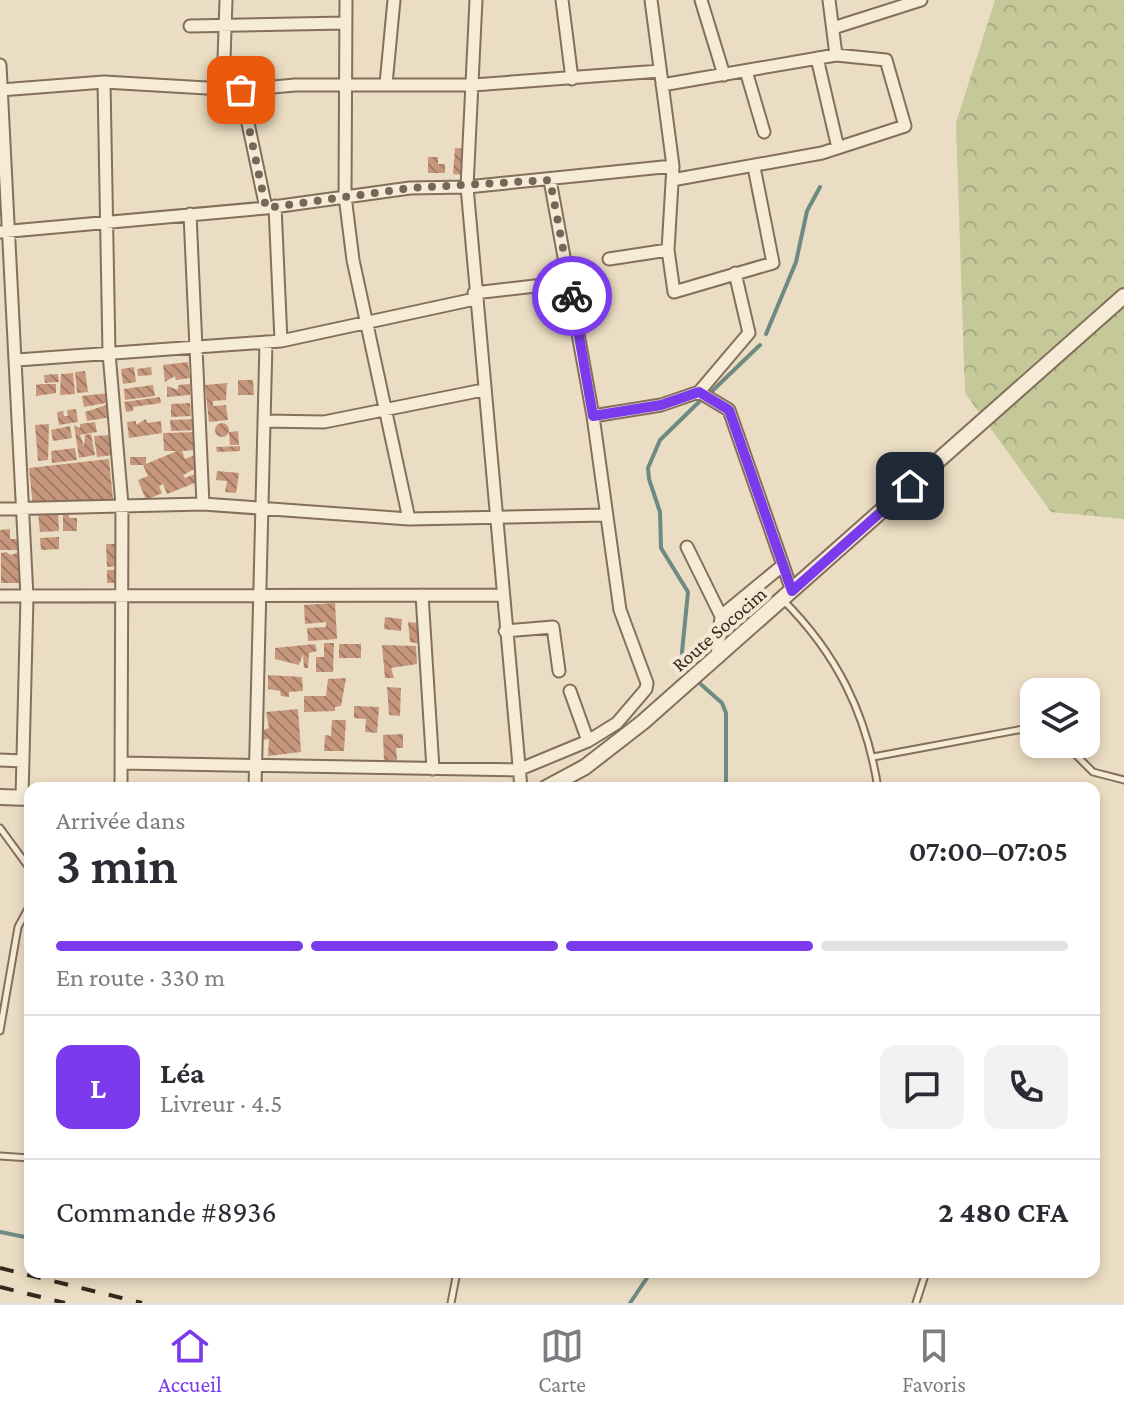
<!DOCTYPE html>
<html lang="fr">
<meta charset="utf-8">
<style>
:root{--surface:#fff;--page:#f2f2f3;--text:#2b2b33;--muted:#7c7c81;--line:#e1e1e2;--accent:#7c3aed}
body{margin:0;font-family:"Crimson Pro",serif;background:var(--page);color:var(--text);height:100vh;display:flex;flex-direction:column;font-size:30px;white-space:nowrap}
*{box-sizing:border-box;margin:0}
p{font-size:26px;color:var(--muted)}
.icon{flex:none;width:44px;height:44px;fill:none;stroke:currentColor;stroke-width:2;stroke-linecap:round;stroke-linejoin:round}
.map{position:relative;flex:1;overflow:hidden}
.panel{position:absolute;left:24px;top:782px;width:1076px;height:496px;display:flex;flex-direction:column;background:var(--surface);border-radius:16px;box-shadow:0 4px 12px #0003}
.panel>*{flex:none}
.tools{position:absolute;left:1020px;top:678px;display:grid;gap:16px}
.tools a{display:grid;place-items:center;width:80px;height:80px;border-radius:16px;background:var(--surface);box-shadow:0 4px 12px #0003;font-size:40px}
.pin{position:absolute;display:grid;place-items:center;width:68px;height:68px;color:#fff;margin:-34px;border-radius:16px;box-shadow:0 4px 12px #0006}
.courier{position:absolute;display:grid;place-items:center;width:80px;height:80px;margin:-40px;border:6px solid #7c3aed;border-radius:50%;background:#fff;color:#222;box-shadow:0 2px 10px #0007}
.head em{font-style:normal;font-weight:600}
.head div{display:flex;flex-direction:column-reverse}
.head{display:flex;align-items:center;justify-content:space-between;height:136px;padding:0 32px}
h1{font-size:52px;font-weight:600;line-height:60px}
.bar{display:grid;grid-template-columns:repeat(4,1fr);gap:12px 8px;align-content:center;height:96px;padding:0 32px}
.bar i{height:10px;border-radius:6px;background:var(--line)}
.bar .on{background:var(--accent)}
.bar p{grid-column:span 4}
.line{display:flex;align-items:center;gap:20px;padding:0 32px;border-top:2px solid var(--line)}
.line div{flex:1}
.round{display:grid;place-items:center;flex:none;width:84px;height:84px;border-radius:16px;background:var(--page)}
.tab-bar{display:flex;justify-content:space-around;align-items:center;height:112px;border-top:2px solid var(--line);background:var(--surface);font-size:22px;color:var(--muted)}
.tab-bar a{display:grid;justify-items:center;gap:4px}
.tab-bar .on{color:var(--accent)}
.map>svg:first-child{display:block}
.forest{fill:url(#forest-crowns)}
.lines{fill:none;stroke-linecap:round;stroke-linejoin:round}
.stream{stroke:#6d8b82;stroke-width:4}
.building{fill:url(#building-back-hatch)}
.service-casing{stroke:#846f5b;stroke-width:9}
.minor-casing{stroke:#846f5b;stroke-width:15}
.tertiary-casing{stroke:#846f5b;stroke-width:18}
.service{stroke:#f6ebd6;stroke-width:5}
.minor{stroke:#f6ebd6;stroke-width:11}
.tertiary{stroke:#f6ebd6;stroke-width:14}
.rail{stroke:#35281e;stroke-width:4;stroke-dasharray:14 14;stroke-linecap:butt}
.done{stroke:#756758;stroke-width:8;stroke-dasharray:0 14.4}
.route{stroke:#7c3aed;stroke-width:10}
.labels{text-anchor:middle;stroke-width:8;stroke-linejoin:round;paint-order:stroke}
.street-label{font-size:20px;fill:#35281e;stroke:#f3e8d2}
</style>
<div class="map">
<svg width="1124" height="1303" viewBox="0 0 1124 1303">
<defs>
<pattern id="forest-crowns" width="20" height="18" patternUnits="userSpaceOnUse" patternTransform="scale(2)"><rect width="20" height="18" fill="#c5c898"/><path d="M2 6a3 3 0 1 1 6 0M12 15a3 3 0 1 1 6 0" fill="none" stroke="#aaac83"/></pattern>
<pattern id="building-back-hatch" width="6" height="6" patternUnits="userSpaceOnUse" patternTransform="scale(2)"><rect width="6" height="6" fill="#c6977c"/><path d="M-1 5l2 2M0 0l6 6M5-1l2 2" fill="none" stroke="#a27b65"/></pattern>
</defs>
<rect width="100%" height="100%" fill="#ebddc3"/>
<path class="forest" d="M995,0h129v519l-73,-7 -86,-119 -9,-270z"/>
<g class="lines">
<path class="stream" d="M766,334l30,-72 11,-51 13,-24
M708,395l52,-50
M700,401l-40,39 -12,28 1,11 11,33 1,36 27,44 -6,60 5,20 35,31 4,10v75
M0,1232l30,6
M630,1303l21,-31"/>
</g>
<path class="building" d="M455,148l11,1 -1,26 -12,-1z
M428,157h10v7h7v9h-17z
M188,362l2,16 -14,2 -1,-4 -10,6 -2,-17z
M134,367l2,15 -13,2 -2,-15z
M151,367l1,8 -14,1 -1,-7z
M85,371l3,21 -11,1 -2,-21z
M73,373l2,21 -15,1 1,-21z
M58,374l1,8 -14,1 -1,-8z
M238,380h15l1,15h-16z
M227,383l-1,17 -13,1v5l13,-1 2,15 -19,2 -4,-37z
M40,384h16v9l-20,3v-11z
M190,384v11l-23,2v-11l11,4v-5z
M153,385l2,11 -30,4 -1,-11z
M109,393l2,9 -27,5 -2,-11z
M160,397l1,6 -28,4v4l-7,1 -2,-10z
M190,403l1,13 -20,1v-13z
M109,404l2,13 -24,4 -2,-9z
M76,409l2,13 -19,3 -2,-13 6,-1 1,5h4l-1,-6z
M146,419l1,4 14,-2 1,12 -33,5 -2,-16 9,-1v4z
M197,419v11l-26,1 -1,-11z
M95,422l2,10 -17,3 4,11 1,-11 6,-1 4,21 -16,3 -5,-33 6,3v-4z
M215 430a7 7 0 1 1 14 0a7 7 0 1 1-14 0Z
M49,424l-1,36 -10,1 -3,-36z
M70,426l2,12 -19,3 -2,-11z
M238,431l1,14h-9l-1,-13z
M198,432v18l-16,1 3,8 10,-4 5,11 -17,9 2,3 17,-7 3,8 -38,15 -4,-10 -4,2 3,7 -16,7 -8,-20 10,-4 -5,-11h-13v-8h16v7l31,-13h-13l-1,-18z
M111,435l2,20 -16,2 -3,-21z
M240,446v5l-23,1 -1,-5z
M75,448l2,12 -25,3 -1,-12z
M109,459l4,40 -80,8 -4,-39z
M217,471l22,2 -3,20 -11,-1 2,-11 -11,-1z
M63,511h6v7h8v13h-14z
M58,512l1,19 -19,1 -2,-19z
M10,529v10h12v11h-22v-20z
M59,537v12l-18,1 -1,-12z
M106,544h12l1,22 -12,1z
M6,552l5,3 8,-3 1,31h-19v-30z
M107,570h13v13h-13z
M335,603l2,36 -29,2 -1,-13 19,-1v-5l-21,2 -1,-19z
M385,617l17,2 -1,12 -17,-2z
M408,622l11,1 2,21 -11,-2z
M324,643h10l-1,29h-17v-15h8z
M315,644l2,7 -8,2 -1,15h-4l-1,-14 -4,11 -24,-6v-11z
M339,644h22v14h-22z
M382,645l34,1 1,18 -26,4 3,10h-9z
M268,675l34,2 1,14 -14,1v5l-8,-1 -1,-5 -12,-2z
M346,678l-5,28 -6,1v4l-31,1v-16h22l2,-17z
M387,687l14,1 -1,28 -11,-1z
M354,706l25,1 -2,26 -12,-1 1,-13 -12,-1z
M298,709l3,43 -33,4 1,-17 -7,1v-10l7,-2 -3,-16z
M332,720h14l-2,31h-20l1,-16 6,1z
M403,734v14h-7l1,12 -13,1 -1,-26z"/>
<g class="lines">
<defs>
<path id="service" d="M783,600c54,54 83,113 95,188
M1065,744l28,28 31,8
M873,757l161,-30
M0,828l30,41
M0,1031l18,-104 12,-22
M0,1156l30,2
M451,1303l6,-31
M916,1303l10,-31"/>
<path id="minor" d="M346,0l-1,196 8,64 56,259
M476,0l-9,187 54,601
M562,0l10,79
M651,0l22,166 -5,84 6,42 99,-29 -19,-96
M701,0l23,75
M829,0l7,55
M190,26l155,-3
M833,28l88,-28
M817,58l21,90
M0,65l27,532 -5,200
M746,71l18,61
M104,82l5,271 13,152 -1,283
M386,84l8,-84
M662,85l174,-30 50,5 19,66 -83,27 -150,27
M223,89l3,-89
M0,90l104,-8 137,8 54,-5h178l187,-14
M241,90l25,118
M275,206l6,135
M190,214l13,290
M0,232l266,-24 144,-20 57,-1 206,-21
M609,259l59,-9
M474,293l96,-11
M17,360l264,-19 194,-42
M699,392l30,18 63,181
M593,416l68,-11 38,-13 50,-59 -14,-60
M265,421l59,1 159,-32
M0,509l203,-5 206,15 195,-4
M687,547l34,69 -4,42
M422,595l11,174
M0,596l502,-1
M721,616l62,-51
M505,631l48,-4 6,44
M570,691l18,50
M0,760l23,1
M121,763l397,7 70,-29 29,-18 29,-34 1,-6 -27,-73 -27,-194 -43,-236
M255,788l11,-446"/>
<path id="tertiary" d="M546,788l39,-21 58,-45 481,-426
M0,797l30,1"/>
</defs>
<use href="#service" class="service-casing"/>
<use href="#minor" class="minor-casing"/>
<use href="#tertiary" class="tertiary-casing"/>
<use href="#service" class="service"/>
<use href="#minor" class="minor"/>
<use href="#tertiary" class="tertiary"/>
<path class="rail" d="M0,1268l142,35
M0,1287l65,16"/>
</g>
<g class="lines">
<path class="done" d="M241,90l25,118 144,-20 140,-8 22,116"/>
<path class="route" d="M572,296l21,120 68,-11 38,-13 30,18 63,181 118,-105"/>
</g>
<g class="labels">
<g class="street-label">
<text transform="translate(719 629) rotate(-41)" y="7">Route Sococim</text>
</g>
</g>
</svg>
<div class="tools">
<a><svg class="icon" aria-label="layers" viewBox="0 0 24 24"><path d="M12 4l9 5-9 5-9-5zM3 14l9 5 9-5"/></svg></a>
</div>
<div class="pin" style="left:241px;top:90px;background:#ea580c"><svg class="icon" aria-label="bag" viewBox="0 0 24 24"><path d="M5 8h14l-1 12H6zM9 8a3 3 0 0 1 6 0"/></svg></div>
<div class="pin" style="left:910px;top:486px;background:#1f2937"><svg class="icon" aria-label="home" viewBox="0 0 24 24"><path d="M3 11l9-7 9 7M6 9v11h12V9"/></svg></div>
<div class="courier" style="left:572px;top:296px"><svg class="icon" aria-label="bike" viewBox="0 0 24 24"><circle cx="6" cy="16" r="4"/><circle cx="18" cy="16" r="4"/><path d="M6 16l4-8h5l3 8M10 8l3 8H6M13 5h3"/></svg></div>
<section class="panel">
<div class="head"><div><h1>3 min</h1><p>Arrivée dans</p></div><em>07:00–07:05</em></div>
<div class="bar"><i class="on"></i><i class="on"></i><i class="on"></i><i></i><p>En route · 330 m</p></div>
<div class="line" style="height:144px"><b class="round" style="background:var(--accent);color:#fff">L</b><div><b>Léa</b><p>Livreur · 4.5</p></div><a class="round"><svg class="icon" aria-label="chat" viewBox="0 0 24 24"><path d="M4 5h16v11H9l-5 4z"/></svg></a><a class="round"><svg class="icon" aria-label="phone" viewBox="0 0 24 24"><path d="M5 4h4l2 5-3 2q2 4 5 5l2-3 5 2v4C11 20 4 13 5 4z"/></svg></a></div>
<div class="line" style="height:104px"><div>Commande #8936</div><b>2 480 CFA</b></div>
</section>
</div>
<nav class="tab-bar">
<a class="on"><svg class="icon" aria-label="home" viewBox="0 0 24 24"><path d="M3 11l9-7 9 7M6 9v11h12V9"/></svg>Accueil</a>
<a><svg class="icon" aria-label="map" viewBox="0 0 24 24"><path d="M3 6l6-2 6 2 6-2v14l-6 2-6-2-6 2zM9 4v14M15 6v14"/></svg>Carte</a>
<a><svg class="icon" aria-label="saved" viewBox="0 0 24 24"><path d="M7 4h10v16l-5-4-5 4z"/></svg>Favoris</a>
</nav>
